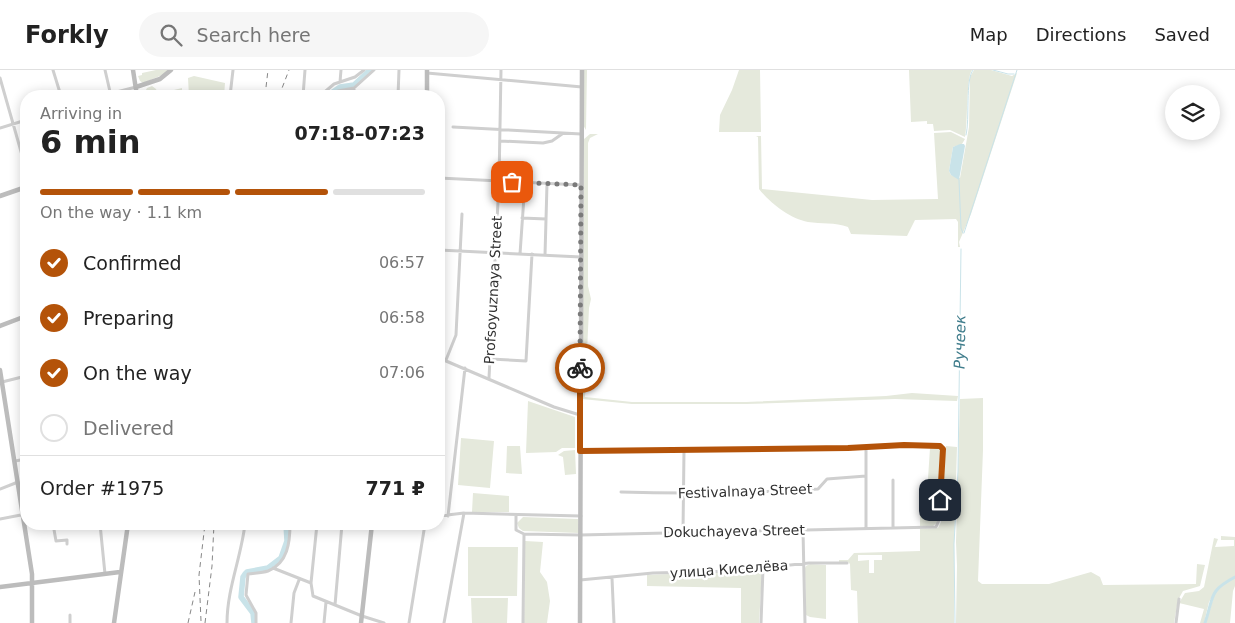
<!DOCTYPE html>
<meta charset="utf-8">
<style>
:root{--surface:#fff;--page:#f6f6f6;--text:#222;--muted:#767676;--line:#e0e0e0;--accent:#b45309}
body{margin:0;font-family:"DejaVu Sans",sans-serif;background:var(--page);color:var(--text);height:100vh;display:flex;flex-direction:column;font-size:19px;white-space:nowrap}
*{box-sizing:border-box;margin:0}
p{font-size:16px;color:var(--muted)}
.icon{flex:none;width:28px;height:28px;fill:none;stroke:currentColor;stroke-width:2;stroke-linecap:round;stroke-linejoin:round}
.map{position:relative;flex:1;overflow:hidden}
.panel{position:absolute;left:20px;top:20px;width:425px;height:440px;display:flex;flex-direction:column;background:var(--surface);border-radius:20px;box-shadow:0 2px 12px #0003}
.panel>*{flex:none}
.tools{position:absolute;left:1165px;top:15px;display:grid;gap:10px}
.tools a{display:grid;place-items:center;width:55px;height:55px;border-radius:50%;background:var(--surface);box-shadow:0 2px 12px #0003;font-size:25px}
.pin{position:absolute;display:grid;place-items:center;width:42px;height:42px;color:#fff;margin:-21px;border-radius:10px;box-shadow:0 2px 8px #0006}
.courier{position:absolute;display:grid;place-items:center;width:50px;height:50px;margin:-25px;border:4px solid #b45309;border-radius:50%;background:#fff;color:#222;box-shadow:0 1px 6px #0007}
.headline em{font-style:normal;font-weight:800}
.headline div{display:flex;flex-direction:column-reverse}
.headline{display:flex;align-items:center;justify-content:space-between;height:85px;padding:0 20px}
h1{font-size:32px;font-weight:800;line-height:38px}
.bar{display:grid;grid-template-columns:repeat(4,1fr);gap:8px 5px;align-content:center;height:60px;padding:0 20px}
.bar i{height:6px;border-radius:4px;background:var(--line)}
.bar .current{background:var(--accent)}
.bar p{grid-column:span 4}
.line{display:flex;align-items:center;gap:12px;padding:0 20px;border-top:1px solid var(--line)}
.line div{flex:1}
ol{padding:0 20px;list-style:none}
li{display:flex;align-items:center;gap:15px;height:55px}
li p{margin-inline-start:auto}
li .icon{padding:5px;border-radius:50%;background:var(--accent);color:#fff;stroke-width:4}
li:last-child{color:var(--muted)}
li i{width:28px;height:28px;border:2px solid var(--line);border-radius:50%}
header{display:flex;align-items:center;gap:30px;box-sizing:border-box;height:70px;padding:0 25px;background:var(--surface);border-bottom:1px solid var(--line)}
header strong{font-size:24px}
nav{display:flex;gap:28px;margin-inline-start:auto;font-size:18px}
.search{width:350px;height:45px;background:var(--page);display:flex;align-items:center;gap:12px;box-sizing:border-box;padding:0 18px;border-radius:28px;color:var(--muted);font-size:19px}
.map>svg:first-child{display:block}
.green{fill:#e5e9dc;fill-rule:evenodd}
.water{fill:#c9e3e9}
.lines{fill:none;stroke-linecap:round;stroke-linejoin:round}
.stream{stroke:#c9e3e9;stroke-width:1}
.canal{stroke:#c9e3e9;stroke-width:3}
.river{stroke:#c9e3e9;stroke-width:5.5}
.street{stroke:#cfcfcf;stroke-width:3}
.secondary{stroke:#bcbcbc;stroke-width:4.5}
.rail{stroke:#878787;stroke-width:1;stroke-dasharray:5 4;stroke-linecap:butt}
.done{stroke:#7a7a7a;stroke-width:5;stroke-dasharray:0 9}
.route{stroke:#b45309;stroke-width:6}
.labels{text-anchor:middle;stroke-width:5;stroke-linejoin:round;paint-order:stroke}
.street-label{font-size:14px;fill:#323232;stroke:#fff}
.water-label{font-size:15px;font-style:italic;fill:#407d8c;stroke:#fff}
</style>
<header>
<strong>Forkly</strong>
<div class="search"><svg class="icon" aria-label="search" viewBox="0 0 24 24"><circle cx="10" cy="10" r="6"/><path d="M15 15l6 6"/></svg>Search here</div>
<nav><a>Map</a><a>Directions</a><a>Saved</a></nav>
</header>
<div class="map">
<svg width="1235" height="553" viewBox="0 0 1235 553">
<rect width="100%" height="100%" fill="#fff"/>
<path class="green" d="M156,0h13l-4,4 -22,9 -3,-2 -2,-5 4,-1v-2z
M584,0h3l-1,60 -3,-5z
M739,0h21l1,62h-42l1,-17 12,-25z
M909,0h63c-6,8 -4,52 -7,67l-15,-7 -16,1 -1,-7h-6v-3l-16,1z
M974,0h17l21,6 5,-3 -46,141 -12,28 1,5h-2v-25l-2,-3 -41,1 -8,16 -56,-2 -3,-7c-13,-5 -27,-3 -40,-5 -18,-3 -38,-19 -49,-33l-1,-52 -2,-1h5l1,53 110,11 66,-1 -4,-66 17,-1 14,7 -3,5 -9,3 -4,24 2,4 9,3 9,-51 1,-50z
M194,6l31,7 -1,13h-35l-1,-18z
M152,16l4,3 2,5 24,-6v8h-39l4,-8z
M590,64h8l-8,4 -2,5v143l3,13 -2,9 -4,89 47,5h114l140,-6 26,-3 46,3 -1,5 -62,-2 -149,5h-114l-50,-5 2,-260z
M983,328v52l-5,131 4,3h67l42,-12 9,5 3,8 93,-1 1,-20 8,1 -5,21 -17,5 -5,9 -4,23h-218l1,-57 -1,-24 4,-143z
M528,331l47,16v31h-13l-6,4 -30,1z
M461,368l33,3 -4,47 -32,-3z
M507,376h13l2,28 -16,-1z
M946,376l11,1 -3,98v78h-96l-1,-32 -6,-1 -1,-26 -2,-2h-9v-2h9l6,-7 66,-2v-22l18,-1 3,-6 1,-40zM858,485h24v5h-8v13h-5v-13l-11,1z
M930,378h10l2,5 -3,32v36l-6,5h-13v-31l7,-1z
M575,380l1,24 -11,1 -2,-18 -5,-2 6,-4z
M473,423l36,3v16h-37z
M523,447l55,2 1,14 -56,-2 -4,-3 -2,-5z
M1221,466l14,1v49l-2,5 -3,32h-24l10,-34 -7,13 -5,21h-4l4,-14 -25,-6 6,-10 14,-2 5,-4 10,-49 4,1 -3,8 19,-1v-6h-13z
M525,471l18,1 -3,30 7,10 3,19 -3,22h-23z
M468,477h50l-1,49h-49z
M810,494l16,1v54l-16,-2 -4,-2 -1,-47 1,-2z
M760,500l2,3 -3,50h-18v-35l-94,-2v-11z
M471,528h37l-1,25h-35z"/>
<path class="water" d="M960,74h4l1,2 -6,34 -8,-5 -2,-4 4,-24z"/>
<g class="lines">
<path class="stream" d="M993,0l15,4h6
M966,65c4,-16 -1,-55 7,-65
M959,110l2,48 2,5
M964,163l53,-163
M955,553l-1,-79 4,-73 3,-222"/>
<path class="canal" d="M1205,553c9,-26 3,-32 30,-46"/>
<path class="river" d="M327,26l13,-9 14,-2 16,-15
M254,553l-1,-10 -12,-16 2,-20 2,-3 2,-2 21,-4 13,-10 6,-17 -1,-17"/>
<path class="street" d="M53,0l8,26
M105,0l6,26
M427,3l155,14
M0,8l26,91
M340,12l1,-12
M101,26l35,-9
M230,26l3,-26
M303,26l2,-26
M320,26l14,-12 21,-7 9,-7
M333,26l5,-5 16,-3 20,-18
M354,26v-8
M398,26l1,-26
M453,57l128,7
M0,58l26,-8
M500,71l43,2 9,-2 10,-7
M439,108l142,7
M522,148l24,1
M439,180l142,7
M520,184l5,-72
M545,185l2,-71
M439,288l115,49 26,8
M490,289l36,2 6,-107
M446,290l10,-25 6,-121
M489,308l10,-196 2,-112
M2,312l24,-6
M866,377v81
M15,391l11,-2
M893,410v48
M0,419l18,-7
M621,422c66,2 131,1 197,-3l9,-10 39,-3
M516,445v15l8,4 -1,89
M439,446l25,-3 117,3
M448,446l17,-148
M0,449l26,-5
M53,454l3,17 11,-1v4
M100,454l5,50
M317,454l-6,59 2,13 49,20 22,7
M803,460l2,93
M683,462l1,-82
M524,464l56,1 356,-8 3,-7 4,-71 -3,-3 -36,-1 -38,2 -286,4
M273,498l38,15
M612,508l2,45
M580,510l73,-7 82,-2 74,-8h38
M335,535l7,-81
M70,545v8
M227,553c0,-34 14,-65 18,-99
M256,553v-10l-10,-18 2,-21c7,-1 14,-1 20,-3 20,-8 22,-29 22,-47
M291,553l3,-30 5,-13
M324,553l2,-21
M409,553l16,-99
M444,553l20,-110
M761,553l2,-55
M1176,553l3,-24"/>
<path class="secondary" d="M133,0l4,26
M427,0v26
M136,17l24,-8 11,-9
M0,126l26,-9
M0,256l26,-10
M0,300l32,204v49
M0,517l120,-15
M114,553l14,-99
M361,553l11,-99
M580,553l2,-553"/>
<path class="rail" d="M265,26l3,-26
M279,26l10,-26
M201,551l-2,-46 6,-51
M188,553l7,-31
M205,553l7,-57 2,-42"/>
</g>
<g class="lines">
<path class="done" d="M512,112l69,3 -1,183"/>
<path class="route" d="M580,298v83l268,-3 56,-3 36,1 3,3 -3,51"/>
</g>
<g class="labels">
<g class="street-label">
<text transform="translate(493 220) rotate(-87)" y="5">Profsoyuznaya Street</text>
<text transform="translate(745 421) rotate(-2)" y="5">Festivalnaya Street</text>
<text transform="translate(734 461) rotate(-1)" y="5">Dokuchayeva Street</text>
<text transform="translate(729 499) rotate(-4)" y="5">улица Киселёва</text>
</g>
<g class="water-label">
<text transform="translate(960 272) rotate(-89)" y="5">Ручеек</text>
</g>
</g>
</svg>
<div class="tools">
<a><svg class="icon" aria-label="layers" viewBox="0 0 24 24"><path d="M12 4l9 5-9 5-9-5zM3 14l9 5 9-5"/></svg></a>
</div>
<div class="pin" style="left:512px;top:112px;background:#ea580c"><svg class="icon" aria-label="bag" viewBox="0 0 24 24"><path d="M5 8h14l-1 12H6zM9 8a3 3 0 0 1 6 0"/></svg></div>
<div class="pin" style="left:940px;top:430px;background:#1f2937"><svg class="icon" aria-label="home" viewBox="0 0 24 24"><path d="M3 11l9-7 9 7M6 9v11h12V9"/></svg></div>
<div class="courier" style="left:580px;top:298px"><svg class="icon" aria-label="bike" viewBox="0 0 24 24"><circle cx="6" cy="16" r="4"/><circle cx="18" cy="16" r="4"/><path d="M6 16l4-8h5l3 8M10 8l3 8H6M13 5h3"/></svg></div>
<section class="panel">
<div class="headline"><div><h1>6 min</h1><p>Arriving in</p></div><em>07:18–07:23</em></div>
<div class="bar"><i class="current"></i><i class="current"></i><i class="current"></i><i></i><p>On the way · 1.1 km</p></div>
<ol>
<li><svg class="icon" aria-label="check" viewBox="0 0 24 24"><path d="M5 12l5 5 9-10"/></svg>Confirmed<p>06:57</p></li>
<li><svg class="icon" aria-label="check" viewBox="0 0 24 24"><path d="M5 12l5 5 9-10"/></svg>Preparing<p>06:58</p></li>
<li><svg class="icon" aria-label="check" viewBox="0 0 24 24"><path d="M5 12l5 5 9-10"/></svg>On the way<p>07:06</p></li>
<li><i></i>Delivered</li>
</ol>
<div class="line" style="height:65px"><div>Order #1975</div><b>771 ₽</b></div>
</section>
</div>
